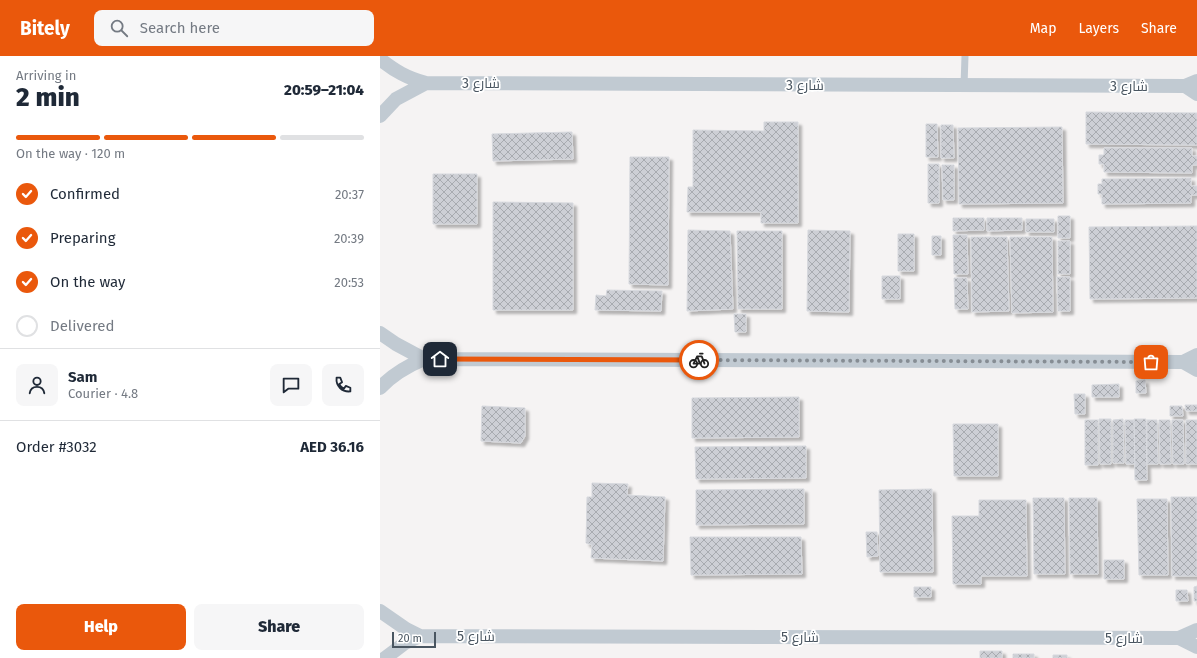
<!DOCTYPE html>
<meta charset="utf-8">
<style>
:root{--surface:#fff;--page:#f6f6f7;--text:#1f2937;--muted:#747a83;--line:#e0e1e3;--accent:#ea580c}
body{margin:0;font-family:"Fira Sans",Cairo,sans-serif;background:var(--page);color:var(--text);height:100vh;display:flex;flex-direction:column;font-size:15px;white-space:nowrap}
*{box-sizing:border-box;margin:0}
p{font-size:13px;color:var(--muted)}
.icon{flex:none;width:22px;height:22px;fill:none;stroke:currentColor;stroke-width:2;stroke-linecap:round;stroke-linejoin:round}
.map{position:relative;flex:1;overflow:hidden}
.details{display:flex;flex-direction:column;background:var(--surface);width:380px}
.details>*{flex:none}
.scale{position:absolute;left:12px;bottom:10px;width:44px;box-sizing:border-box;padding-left:4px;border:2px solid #4a5661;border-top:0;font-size:11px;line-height:14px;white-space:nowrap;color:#4a5661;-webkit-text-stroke:3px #fff;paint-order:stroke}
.pin{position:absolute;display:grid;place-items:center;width:34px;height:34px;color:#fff;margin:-17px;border-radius:8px;box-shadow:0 2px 6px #0006}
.courier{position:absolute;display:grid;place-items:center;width:40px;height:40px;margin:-20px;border:3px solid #ea580c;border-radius:50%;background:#fff;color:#222;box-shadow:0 1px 5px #0007}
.overview em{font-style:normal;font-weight:800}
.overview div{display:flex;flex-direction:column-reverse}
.overview{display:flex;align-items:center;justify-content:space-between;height:68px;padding:0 16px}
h1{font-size:26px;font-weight:800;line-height:30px}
.bar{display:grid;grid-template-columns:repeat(4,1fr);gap:6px 4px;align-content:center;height:48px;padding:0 16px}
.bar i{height:5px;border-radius:3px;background:var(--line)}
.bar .on{background:var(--accent)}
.bar p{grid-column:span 4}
.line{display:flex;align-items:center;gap:10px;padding:0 16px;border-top:1px solid var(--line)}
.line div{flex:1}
.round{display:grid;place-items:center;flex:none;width:42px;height:42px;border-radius:8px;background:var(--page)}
ol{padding:0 16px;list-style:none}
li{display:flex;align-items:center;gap:12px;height:44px}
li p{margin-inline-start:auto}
li .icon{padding:4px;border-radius:50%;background:var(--accent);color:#fff;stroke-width:4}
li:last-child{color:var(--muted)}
li i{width:22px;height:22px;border:2px solid var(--line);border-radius:50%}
.cta{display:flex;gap:8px;margin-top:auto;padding:8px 16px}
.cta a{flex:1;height:46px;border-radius:8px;background:var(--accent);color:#fff;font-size:16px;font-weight:800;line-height:46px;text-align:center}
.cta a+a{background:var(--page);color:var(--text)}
header{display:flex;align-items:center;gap:24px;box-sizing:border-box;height:56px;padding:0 20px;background:var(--accent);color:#fff}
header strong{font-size:19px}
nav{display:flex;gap:22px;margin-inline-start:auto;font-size:14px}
.search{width:280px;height:36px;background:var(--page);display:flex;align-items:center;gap:10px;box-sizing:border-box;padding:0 14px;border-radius:8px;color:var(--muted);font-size:15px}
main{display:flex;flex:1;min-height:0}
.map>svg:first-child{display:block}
.building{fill:url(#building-cross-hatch);stroke:#d7d9de;filter:url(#shadow)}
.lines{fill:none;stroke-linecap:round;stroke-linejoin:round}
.lane{stroke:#c1cad2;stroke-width:7}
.street{stroke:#c1cad2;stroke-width:14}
.done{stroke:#868d94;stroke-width:4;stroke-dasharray:0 7.2}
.route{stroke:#ea580c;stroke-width:5}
.labels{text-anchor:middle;stroke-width:3.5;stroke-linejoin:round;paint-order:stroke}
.street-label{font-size:14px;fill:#4a5661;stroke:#fff}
</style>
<header>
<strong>Bitely</strong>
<div class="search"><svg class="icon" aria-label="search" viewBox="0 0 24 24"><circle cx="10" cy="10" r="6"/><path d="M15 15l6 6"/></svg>Search here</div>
<nav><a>Map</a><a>Layers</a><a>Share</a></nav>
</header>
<main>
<section class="details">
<div class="overview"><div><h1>2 min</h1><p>Arriving in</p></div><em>20:59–21:04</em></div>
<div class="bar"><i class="on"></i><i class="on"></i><i class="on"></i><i></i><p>On the way · 120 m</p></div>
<ol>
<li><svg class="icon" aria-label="check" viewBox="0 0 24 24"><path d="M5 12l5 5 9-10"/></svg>Confirmed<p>20:37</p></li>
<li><svg class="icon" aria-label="check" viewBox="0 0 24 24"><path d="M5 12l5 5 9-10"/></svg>Preparing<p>20:39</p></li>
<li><svg class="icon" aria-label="check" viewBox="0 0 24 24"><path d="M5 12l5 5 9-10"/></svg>On the way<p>20:53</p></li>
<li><i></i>Delivered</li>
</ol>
<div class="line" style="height:72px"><a class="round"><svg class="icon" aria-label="person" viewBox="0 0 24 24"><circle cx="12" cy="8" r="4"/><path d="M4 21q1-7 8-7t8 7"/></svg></a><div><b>Sam</b><p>Courier · 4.8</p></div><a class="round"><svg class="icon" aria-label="chat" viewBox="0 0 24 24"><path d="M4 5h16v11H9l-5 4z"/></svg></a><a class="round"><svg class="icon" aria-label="phone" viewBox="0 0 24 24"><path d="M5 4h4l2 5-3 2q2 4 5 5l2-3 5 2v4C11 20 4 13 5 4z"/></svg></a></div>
<div class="line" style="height:52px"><div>Order #3032</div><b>AED 36.16</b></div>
<div class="cta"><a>Help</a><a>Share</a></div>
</section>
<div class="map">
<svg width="817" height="602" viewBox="0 0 817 602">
<defs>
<pattern id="building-cross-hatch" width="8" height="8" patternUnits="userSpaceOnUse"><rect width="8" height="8" fill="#cdcfd5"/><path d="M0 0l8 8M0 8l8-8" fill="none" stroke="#a8abb0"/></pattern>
<filter id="shadow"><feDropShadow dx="3.5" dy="3.5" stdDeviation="1" flood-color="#0004"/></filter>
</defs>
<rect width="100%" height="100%" fill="#f5f3f3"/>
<path class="building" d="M706,56l111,1v32l-111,-1z
M384,66h34v101h-37v-11h-74l1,-25h5v-57l71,1z
M546,68h11l1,33h-12z
M561,69h12l1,33h-13z
M682,71l1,76 -104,1 -1,-76z
M192,76l1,27 -80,2 -1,-27z
M724,92h88v8h5v9h-5v8l-88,-1v-8h-5v-9h5z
M250,101h39l-1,128 -39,-1z
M548,108h11v39h-11z
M562,109h12v35h-11z
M53,118h44v50h-44z
M811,122v8h6v9h-6v8l-89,1v-10h-4v-10h4v-5z
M113,146l80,1v107h-80z
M678,160h12v22h-12z
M573,162h31v12l-31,1z
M607,162h35v12l-35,1z
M646,163h28v13h-28z
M817,170v72l-107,1 -1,-72z
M308,174l42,1 3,78 -46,2z
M428,174l42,1 -1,81 -42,-1z
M357,175h45v78h-44z
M518,178h16v37h-16z
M573,179h14l1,39h-14z
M552,180h9v19h-9z
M591,181h36l2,74 -37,1z
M630,181h42l1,75 -41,1z
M678,185h12v33h-12z
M502,220h18v23h-18z
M677,221h13v34h-12z
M574,222h13l1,31h-13z
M227,234l55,1 -1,20 -66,-1 1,-15 10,1z
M354,258h12v18h-11z
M765,324l1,13h-10v-12z
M739,328v13h-27v-12z
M694,338h11v20h-10z
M419,341v40l-107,1v-40z
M805,349h12v6h-11z
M102,350l43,2v28l-4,7 -40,-2z
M790,350h12l1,10h-13z
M719,363h12v45h-11z
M743,363l1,44h-11v-43z
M754,363h12l1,61h-12z
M705,364h13v45h-13z
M745,364h9l1,44h-9z
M767,364h10l1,44h-11z
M779,364h11l1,44h-11z
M792,364h11l1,44h-11z
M806,364h11v44h-11z
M573,368h45v52h-44z
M426,390v32l-110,1 -1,-32z
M212,427l36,1 -1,11 38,2 -2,64 -72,-3 1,-13 -6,-2 1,-46h5z
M424,433v35l-108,1v-35z
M552,433l1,83h-53l-1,-82z
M791,441h26v79h-25z
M653,442h31l1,76h-31z
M689,442h28l1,76h-28z
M757,443h30l1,76h-29z
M599,444h47l1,76h-46v8h-28l-1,-68h27z
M486,476h11l1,24 -11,1z
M310,481h111l1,37 -111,1z
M724,504h20v19h-20z
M817,530v15h-3v-14z
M534,531h17v10h-17z
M796,534h11l1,11h-12z
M600,595h22v7h-22z
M633,598h21v4h-21z
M673,599h14v3h-14z"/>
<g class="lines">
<path class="lane" d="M584,30l1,-30"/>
<path class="street" d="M0,3c15,12 27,19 46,24l759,3 12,-5
M805,30l12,8
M0,60l16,-17 30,-16
M0,277l16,11 28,15
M803,306l14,8
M0,332c13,-14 27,-22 44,-29l759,3 14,-7
M0,555l26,18 14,7 759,2 18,-8
M799,582l18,9
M5,602l20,-15 15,-7"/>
</g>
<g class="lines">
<path class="done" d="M319,304l452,2"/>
<path class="route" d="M60,303l259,1"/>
</g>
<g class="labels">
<g class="street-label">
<text x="101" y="32">شارع 3</text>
<text x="425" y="34">شارع 3</text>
<text x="749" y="35">شارع 3</text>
<text x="96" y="585">شارع 5</text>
<text x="420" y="586">شارع 5</text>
<text x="744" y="587">شارع 5</text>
</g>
</g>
</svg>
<div class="scale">20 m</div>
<div class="pin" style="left:771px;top:306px;background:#ea580c"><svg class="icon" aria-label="bag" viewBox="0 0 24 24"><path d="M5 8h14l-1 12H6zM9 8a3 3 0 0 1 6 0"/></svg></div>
<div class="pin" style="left:60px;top:303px;background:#1f2937"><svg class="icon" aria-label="home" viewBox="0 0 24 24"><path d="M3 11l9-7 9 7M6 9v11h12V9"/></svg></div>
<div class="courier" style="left:319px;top:304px"><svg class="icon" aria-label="bike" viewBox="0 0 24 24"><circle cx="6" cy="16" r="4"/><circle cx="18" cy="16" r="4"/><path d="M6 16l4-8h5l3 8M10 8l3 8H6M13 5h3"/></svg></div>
</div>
</main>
